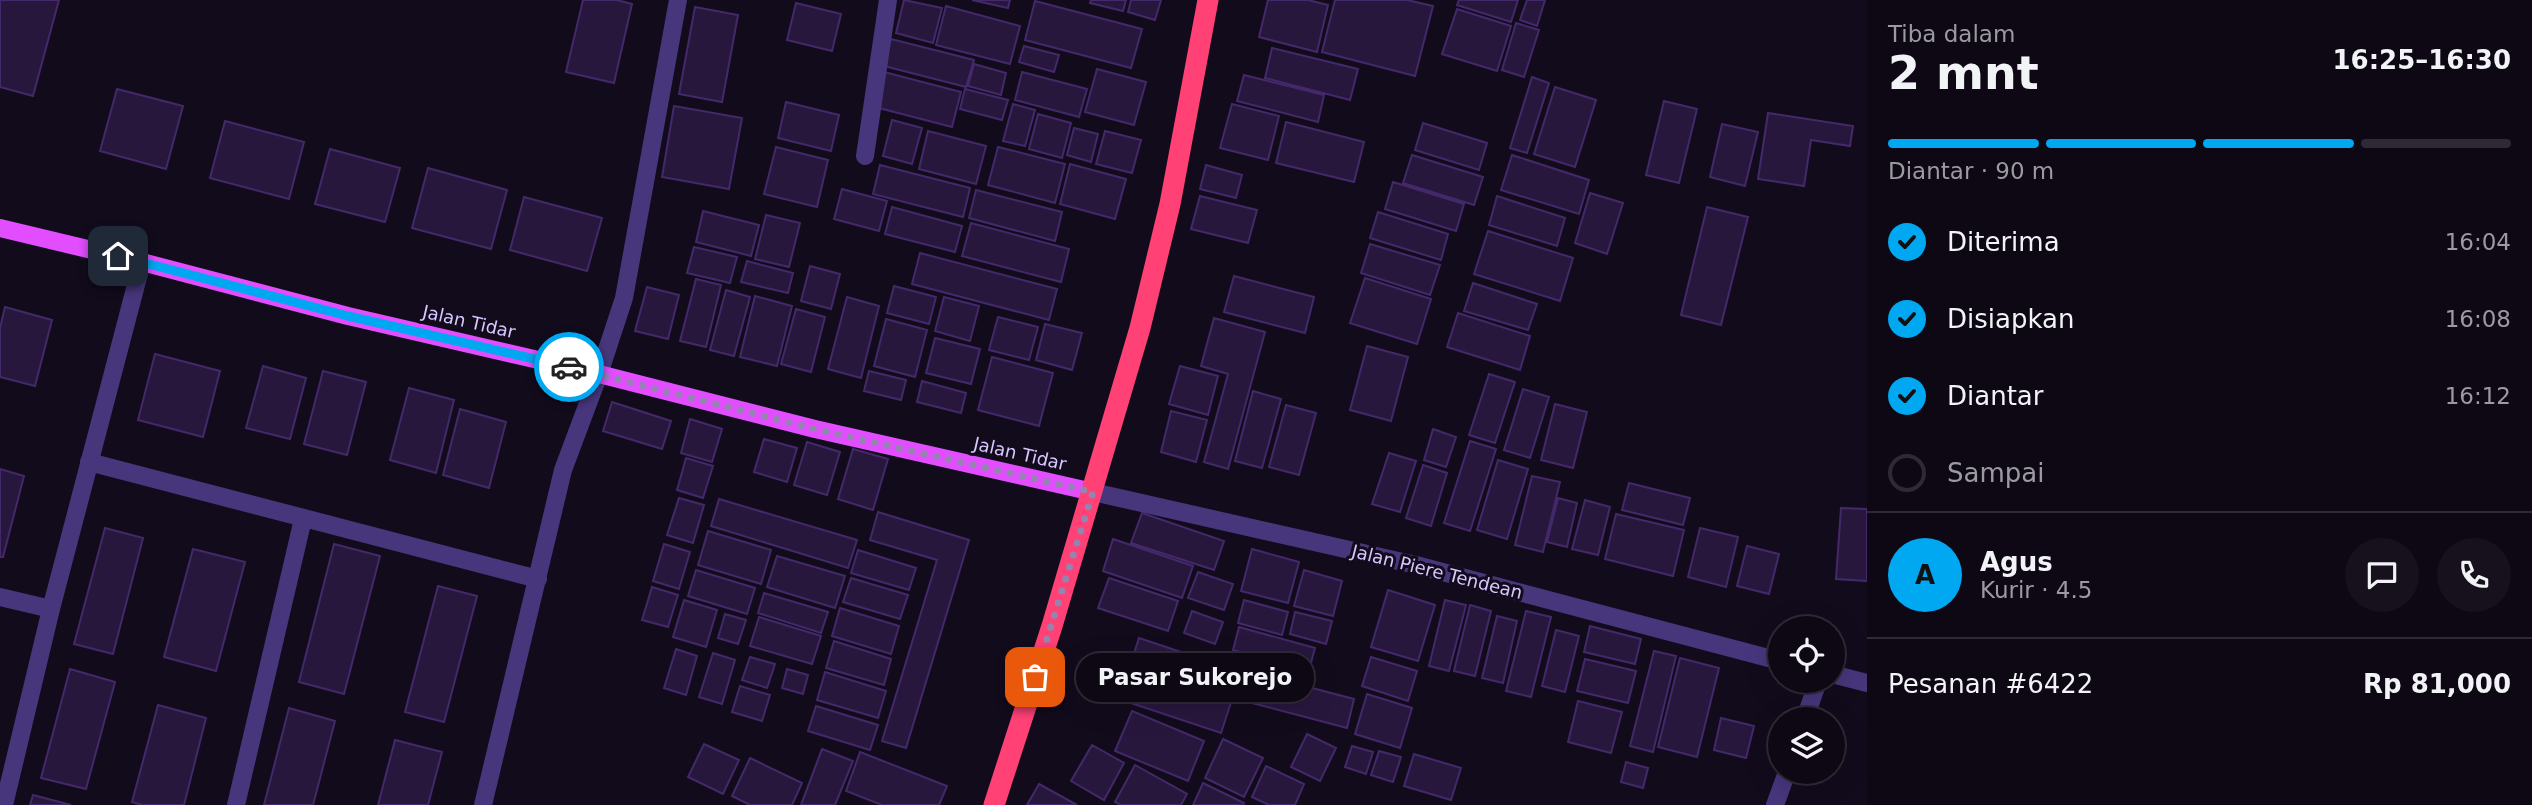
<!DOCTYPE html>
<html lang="id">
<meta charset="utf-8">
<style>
:root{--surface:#0e0815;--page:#17111e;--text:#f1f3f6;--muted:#9b9aa0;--line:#2e2934;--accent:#00a7f1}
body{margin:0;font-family:"DejaVu Sans",sans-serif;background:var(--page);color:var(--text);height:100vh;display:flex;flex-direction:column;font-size:26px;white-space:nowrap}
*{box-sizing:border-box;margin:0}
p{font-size:23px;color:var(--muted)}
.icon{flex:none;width:38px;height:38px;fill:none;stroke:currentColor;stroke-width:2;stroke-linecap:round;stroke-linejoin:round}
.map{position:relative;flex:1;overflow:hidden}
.sheet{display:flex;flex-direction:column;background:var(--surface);width:665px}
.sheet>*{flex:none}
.tools{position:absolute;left:1768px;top:616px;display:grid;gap:14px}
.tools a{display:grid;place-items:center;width:77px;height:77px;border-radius:50%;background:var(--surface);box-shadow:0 7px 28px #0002,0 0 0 2px var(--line);font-size:35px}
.pin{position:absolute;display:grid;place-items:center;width:60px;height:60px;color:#fff;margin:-30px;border-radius:14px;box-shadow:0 4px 10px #0006}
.courier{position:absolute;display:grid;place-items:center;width:70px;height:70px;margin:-35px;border:5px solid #00a7f1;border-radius:50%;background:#fff;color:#222;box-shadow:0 2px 9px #0007}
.bubble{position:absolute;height:49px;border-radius:24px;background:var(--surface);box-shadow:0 7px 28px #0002,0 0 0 2px var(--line);font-size:23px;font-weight:600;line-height:49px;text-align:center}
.summary em{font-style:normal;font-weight:600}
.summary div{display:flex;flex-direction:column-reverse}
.summary{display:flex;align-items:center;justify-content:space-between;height:119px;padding:0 21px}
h1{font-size:46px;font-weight:600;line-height:52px}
.bar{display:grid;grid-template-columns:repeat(4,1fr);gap:10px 7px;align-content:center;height:84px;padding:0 21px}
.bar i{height:9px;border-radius:5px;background:var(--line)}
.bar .selected{background:var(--accent)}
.bar p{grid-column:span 4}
.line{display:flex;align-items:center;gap:18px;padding:0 21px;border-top:2px solid var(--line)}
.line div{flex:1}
.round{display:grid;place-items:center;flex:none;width:74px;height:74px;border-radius:37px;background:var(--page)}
ol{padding:0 21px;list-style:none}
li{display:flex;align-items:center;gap:21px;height:77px}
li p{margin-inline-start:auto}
li .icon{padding:7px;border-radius:50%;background:var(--accent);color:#111;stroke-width:4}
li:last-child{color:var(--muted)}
li i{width:38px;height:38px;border:4px solid var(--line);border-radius:50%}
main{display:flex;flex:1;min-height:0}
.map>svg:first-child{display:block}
.building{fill:#27173d;stroke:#432969;stroke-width:2}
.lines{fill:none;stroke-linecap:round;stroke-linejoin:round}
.minor{stroke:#47367c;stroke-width:18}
.major{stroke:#e24dff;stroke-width:18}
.highway{stroke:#ff4175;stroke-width:21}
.done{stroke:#9385b0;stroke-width:7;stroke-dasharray:0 12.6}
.route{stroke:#00a7f1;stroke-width:9}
.labels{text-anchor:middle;stroke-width:6;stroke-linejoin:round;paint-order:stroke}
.street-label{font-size:18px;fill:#d9c6ff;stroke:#120b1c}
</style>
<main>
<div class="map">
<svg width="1867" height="805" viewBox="0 0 1867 805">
<rect width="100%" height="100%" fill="#120b1c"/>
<path class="building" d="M0,0h59l-26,96 -33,-9z
M583,0h34l15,4 -18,79 -48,-11z
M904,0l38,8 -9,35 -37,-10z
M972,0h38l-2,8z
M1091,0h35l-3,11 -33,-8z
M1131,0h30l-6,20 -27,-8z
M1268,0h40l20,5 -11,47 -58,-15z
M1335,0h72l26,6 -18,70 -93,-24z
M1459,0h59l-7,22 -54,-17z
M1527,0h18l-8,26 -17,-6z
M1035,1l107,28 -11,39 -106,-28z
M796,3l45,11 -9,37 -45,-11z
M946,6l74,20 -10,38 -74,-19z
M695,7l43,8 -16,87 -43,-8z
M1457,9l54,17 -14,45 -55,-17z
M1516,23l23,7 -15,47 -22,-7z
M891,39l83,21 -8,27 -82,-21z
M1024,46l35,9 -5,17 -35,-10z
M1272,48l86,21 -8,31 -85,-22z
M974,64l32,9 -5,22 -33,-9z
M1097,69l49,13 -12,43 -49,-13z
M884,72l77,20 -9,35 -77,-20z
M1022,72l65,17 -8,28 -64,-17z
M1244,75l80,20 -6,27 -81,-21z
M1532,77l17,6 -22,70 -17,-5z
M1555,87l41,13 -21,67 -41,-13z
M117,89l66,17 -17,63 -66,-18z
M965,89l43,11 -6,20 -42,-11z
M1664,101l33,8 -18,74 -33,-8z
M786,102l53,13 -8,36 -53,-13z
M1013,104l22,6 -10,36 -22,-5z
M1232,104l47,12 -11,44 -48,-12z
M674,106l68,12 -13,71 -67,-12z
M1768,113l85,13 -3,20 -39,-6 -7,46 -46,-7z
M1038,114l33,9 -9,35 -33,-9z
M892,120l30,8 -10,36 -29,-8z
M225,121l79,21 -15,57 -79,-21z
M1286,122l78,20 -10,40 -78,-19z
M1423,123l64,20 -8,27 -64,-20z
M1722,124l36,8 -13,54 -35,-9z
M1074,128l24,6 -7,28 -24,-7z
M928,131l58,15 -10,38 -57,-15z
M1105,131l36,9 -9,33 -36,-9z
M776,147l52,13 -11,47 -53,-13z
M998,147l67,17 -10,39 -67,-18z
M330,149l70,19 -15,54 -70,-18z
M1412,155l71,22 -9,28 -71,-22z
M1512,155l77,25 -10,34 -78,-24z
M1070,164l56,15 -11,40 -55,-15z
M880,165l90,23 -7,29 -90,-23z
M1206,165l36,10 -6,23 -36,-9z
M428,168l79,22 -16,59 -79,-21z
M1393,182l71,22 -8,27 -71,-22z
M842,189l45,12 -8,30 -45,-12z
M976,190l86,22 -7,29 -86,-23z
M1590,193l33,10 -16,51 -32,-11z
M1200,196l57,14 -9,33 -57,-14z
M1497,196l68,22 -8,28 -68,-21z
M524,197l78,21 -15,53 -77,-21z
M892,207l70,19 -7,26 -70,-18z
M1707,207l41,10 -27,108 -40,-10z
M703,211l56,14 -8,31 -55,-14z
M1378,212l70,22 -7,26 -71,-22z
M766,215l34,8 -11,44 -34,-8z
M971,223l98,26 -8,33 -99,-26z
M1488,231l85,27 -13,43 -86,-27z
M1370,244l70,21 -10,30 -69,-22z
M694,247l43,10 -7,26 -43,-10z
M920,253l137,36 -8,31 -137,-36z
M747,261l46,12 -5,20 -47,-11z
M810,266l30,8 -9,35 -30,-8z
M1234,276l80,21 -9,36 -81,-21z
M1365,278l66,21 -14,45 -67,-21z
M696,279l25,6 -15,62 -26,-6z
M1473,283l64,21 -9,26 -64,-19z
M894,286l42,11 -7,27 -42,-11z
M647,287l32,8 -11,44 -33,-8z
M726,290l24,7 -16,59 -24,-6z
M755,296l37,10 -15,60 -37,-9z
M847,297l32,9 -18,72 -33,-9z
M944,297l35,9 -9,35 -35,-10z
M5,307l47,13 -17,66 -35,-9v-49z
M796,309l29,8 -14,55 -30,-8z
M1458,313l72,23 -10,34 -73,-23z
M998,317l40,10 -9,33 -40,-10z
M1214,318l51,14 -37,137 -24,-7 24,-88 -27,-8z
M886,319l41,11 -12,47 -41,-11z
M1045,324l37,9 -10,37 -36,-10z
M935,338l45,11 -9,35 -45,-11z
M1367,346l41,11 -17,64 -41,-11z
M155,354l65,17 -17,66 -65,-17z
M992,357l61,16 -14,53 -61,-16z
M263,366l43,12 -16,61 -44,-11z
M1180,366l38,10 -10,39 -39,-11z
M323,371l43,11 -19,73 -43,-11z
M869,371l37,9 -5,20 -37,-9z
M1489,374l26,8 -20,61 -26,-8z
M922,381l44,12 -5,20 -44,-11z
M409,388l45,12 -18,73 -46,-13z
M1523,389l26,8 -19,61 -26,-8z
M1253,391l28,8 -19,69 -27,-7z
M612,402l59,19 -9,28 -59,-18z
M1555,404l32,8 -14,56 -32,-8z
M1286,405l30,8 -17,62 -30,-8z
M460,409l46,13 -17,66 -46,-13z
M1171,411l36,9 -11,42 -35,-10z
M690,419l32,10 -10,33 -31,-9z
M1433,429l23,8 -10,30 -22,-7z
M764,439l33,9 -10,34 -33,-10z
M1470,441l26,8 -26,82 -26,-8z
M807,442l33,10 -13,43 -33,-10z
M853,449l35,10 -15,51 -35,-11z
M1389,453l27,8 -16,51 -28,-8z
M686,458l27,8 -10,32 -26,-8z
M1498,460l30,9 -21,70 -30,-9z
M1423,465l24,8 -16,53 -25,-8z
M0,469l24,7 -21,81h-3z
M1532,476l28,6 -17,70 -28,-7z
M1629,483l61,15 -7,27 -61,-15z
M679,498l25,7 -11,38 -26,-8z
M1558,498l19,5 -10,44 -20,-5z
M719,499l138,41 -9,28 -137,-42z
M1585,500l25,7 -12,48 -26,-6z
M1841,508l26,1v72l-31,-2z
M878,512l91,28 -63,208 -24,-7 55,-181 -67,-20z
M1142,513l82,28 -10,29 -83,-27z
M1616,514l68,16 -11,46 -68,-17z
M105,528l38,10 -30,116 -39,-10z
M1700,528l38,9 -12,50 -38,-10z
M708,531l63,19 -10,34 -63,-19z
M1113,539l80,27 -11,32 -79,-27z
M334,544l46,12 -36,138 -45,-12z
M664,544l26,8 -11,37 -26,-8z
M1747,546l32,8 -10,40 -32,-8z
M193,549l52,13 -29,109 -52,-14z
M1252,549l47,13 -11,41 -47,-12z
M858,550l58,18 -7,22 -58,-17z
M777,556l68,20 -10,32 -68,-21z
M696,570l59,18 -8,26 -59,-18z
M1304,570l38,11 -9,35 -39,-10z
M1198,572l35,12 -9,26 -36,-12z
M851,578l57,17 -8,24 -57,-17z
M1109,578l69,23 -10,30 -70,-23z
M438,586l39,10 -33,126 -39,-10z
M652,587l26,8 -10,32 -26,-7z
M1388,590l47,15 -17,56 -47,-14z
M764,593l64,19 -7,21 -63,-20z
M684,600l33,10 -11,37 -33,-10z
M1244,600l44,12 -6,23 -44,-12z
M1445,600l21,5 -17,66 -20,-5z
M1470,605l21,6 -16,65 -21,-5z
M840,608l59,18 -8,28 -59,-18z
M1192,611l31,11 -8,22 -31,-11z
M1526,611l25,6 -20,80 -25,-6z
M1295,612l37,9 -6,23 -36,-10z
M725,614l21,6 -8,24 -20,-6z
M1497,616l20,5 -14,62 -21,-5z
M759,617l62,19 -9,28 -62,-18z
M1590,626l51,13 -6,25 -51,-12z
M1239,627l76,21 -6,22 -76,-20z
M1556,630l23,6 -14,56 -23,-6z
M1139,638l102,34 -20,61 -102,-34z
M834,641l57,18 -7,26 -58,-17z
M676,649l21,7 -11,39 -22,-7z
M1654,651l22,5 -23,96 -23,-6z
M713,653l22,7 -13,44 -23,-7z
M750,657l25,7 -8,24 -25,-8z
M1371,657l46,14 -9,30 -46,-15z
M1680,658l39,10 -22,89 -39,-10z
M1585,659l51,12 -8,32 -51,-12z
M70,669l45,13 -29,107 -45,-11z
M787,669l21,6 -5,19 -21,-6z
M825,672l61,19 -8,27 -61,-18z
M1259,674l95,25 -7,29 -95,-25z
M740,686l30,9 -8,26 -30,-9z
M1367,694l45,14 -12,40 -45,-14z
M1578,701l44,11 -11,41 -43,-11z
M158,705l48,13 -22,87h-42l-10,-3z
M816,706l62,19 -8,25 -62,-19z
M289,708l46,13 -22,84h-49z
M1132,711l72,30 -16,40 -73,-30z
M1721,718l33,8 -8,32 -32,-8z
M1307,734l29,14 -16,33 -29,-14z
M1223,739l40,19 -19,39 -39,-19z
M395,740l47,12 -14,53h-50z
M704,744l35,16 -16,34 -35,-17z
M1092,745l32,18 -20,37 -33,-19z
M1352,746l21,6 -7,22 -21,-7z
M822,749l31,12 -18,44h-34z
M1379,751l22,6 -8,25 -22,-7z
M860,752l87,34 -8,19h-57l-36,-14z
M1414,754l47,14 -10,32 -47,-14z
M750,758l52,25 -10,22h-42l-18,-9z
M1626,762l22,6 -5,20 -22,-6z
M1135,765l52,29 -6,11h-60l-6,-3z
M1266,766l38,18 -9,21h-26l-17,-8z
M1203,783l41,20 -1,2h-50z
M1039,784l38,21h-50z
M33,795l38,10h-41z"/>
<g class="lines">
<path class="minor" d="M865,156l23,-156
M89,462l449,117
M1093,492l323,73 364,96
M0,597l51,12
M1832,674l35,9
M1805,719l13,-38
M4,805l47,-196 91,-347
M236,805l67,-286
M483,805l80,-335 36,-96 25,-76 54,-298
M1775,805l12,-33"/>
<path class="major" d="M0,228l142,34 206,54 251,58 216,55 278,63"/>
<path class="highway" d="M994,805l58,-179 88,-298 30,-124 38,-204"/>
</g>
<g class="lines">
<path class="done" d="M569,367l246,62 278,63 -58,185"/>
<path class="route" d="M118,256l230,60 221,51"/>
</g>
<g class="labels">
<g class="street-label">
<text transform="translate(469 322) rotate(13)" y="6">Jalan Tidar</text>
<text transform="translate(1020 454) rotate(13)" y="6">Jalan Tidar</text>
<text transform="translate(1437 572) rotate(14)" y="6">Jalan Piere Tendean</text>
</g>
</g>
</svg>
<div class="tools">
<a><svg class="icon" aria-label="locate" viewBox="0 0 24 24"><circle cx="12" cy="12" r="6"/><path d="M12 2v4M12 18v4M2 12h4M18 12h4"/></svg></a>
<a><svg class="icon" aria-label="layers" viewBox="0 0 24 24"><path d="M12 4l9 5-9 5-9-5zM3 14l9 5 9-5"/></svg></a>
</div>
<div class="pin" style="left:1035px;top:677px;background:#ea580c"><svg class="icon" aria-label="bag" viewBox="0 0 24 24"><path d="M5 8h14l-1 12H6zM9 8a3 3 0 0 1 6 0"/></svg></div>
<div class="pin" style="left:118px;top:256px;background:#1f2937"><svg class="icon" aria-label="home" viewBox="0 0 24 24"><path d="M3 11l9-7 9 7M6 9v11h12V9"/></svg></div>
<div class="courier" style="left:569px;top:367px"><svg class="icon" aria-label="car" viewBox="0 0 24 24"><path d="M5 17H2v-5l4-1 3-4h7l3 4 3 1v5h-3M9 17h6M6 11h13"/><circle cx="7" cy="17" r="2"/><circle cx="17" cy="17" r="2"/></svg></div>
<div class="bubble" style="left:1076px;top:653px;width:238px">Pasar Sukorejo</div>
</div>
<section class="sheet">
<div class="summary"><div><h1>2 mnt</h1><p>Tiba dalam</p></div><em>16:25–16:30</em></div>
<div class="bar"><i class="selected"></i><i class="selected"></i><i class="selected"></i><i></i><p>Diantar · 90 m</p></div>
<ol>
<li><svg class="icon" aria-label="check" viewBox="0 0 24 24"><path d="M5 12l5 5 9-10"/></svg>Diterima<p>16:04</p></li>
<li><svg class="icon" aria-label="check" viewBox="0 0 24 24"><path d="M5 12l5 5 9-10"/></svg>Disiapkan<p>16:08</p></li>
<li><svg class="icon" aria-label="check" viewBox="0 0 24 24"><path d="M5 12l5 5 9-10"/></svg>Diantar<p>16:12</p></li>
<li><i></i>Sampai</li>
</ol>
<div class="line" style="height:126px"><b class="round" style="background:var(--accent);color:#111">A</b><div><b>Agus</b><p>Kurir · 4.5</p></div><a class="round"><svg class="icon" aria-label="chat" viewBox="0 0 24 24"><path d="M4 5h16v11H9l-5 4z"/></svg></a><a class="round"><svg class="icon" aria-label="phone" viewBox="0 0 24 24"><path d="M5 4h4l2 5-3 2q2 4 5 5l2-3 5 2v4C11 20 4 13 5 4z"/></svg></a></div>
<div class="line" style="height:91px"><div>Pesanan #6422</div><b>Rp 81,000</b></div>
</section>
</main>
